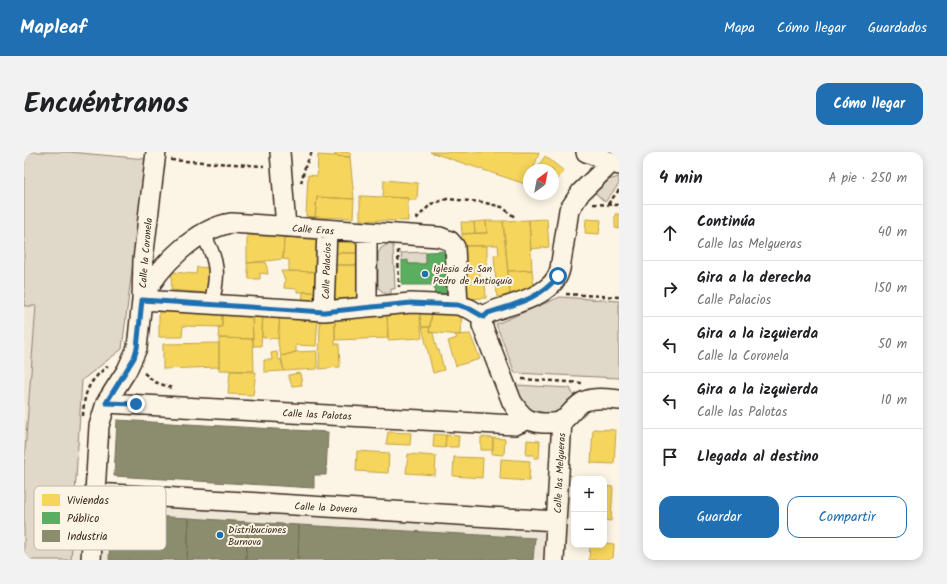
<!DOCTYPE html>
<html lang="es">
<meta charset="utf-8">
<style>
:root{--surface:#fff;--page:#f2f2f2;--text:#202124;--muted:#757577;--line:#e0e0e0;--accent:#1f6fb2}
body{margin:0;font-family:Kalam,sans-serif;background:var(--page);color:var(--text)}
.controls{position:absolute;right:12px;bottom:12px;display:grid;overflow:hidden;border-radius:8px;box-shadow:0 2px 10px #0003}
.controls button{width:36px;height:36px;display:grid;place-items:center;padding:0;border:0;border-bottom:1px solid var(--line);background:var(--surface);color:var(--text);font:20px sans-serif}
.compass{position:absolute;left:499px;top:12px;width:36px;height:36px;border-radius:50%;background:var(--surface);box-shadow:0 2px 10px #0003;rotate:32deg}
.stop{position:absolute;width:12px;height:12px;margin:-9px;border:3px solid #1f6fb2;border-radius:50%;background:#fff}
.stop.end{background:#1f6fb2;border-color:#fff;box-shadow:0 1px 4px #0008}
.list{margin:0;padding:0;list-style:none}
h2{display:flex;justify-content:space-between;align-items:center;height:52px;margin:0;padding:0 16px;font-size:17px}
h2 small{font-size:13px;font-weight:400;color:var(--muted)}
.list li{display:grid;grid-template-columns:26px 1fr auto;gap:12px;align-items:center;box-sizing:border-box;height:56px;padding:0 16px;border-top:1px solid var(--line)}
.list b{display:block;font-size:15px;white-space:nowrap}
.list p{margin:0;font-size:13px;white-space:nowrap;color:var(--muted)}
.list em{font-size:13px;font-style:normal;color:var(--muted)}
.actions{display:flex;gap:8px;padding:12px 16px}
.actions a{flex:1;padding:9px 0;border:1px solid var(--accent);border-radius:12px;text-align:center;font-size:14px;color:var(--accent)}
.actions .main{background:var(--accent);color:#fff}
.icon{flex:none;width:22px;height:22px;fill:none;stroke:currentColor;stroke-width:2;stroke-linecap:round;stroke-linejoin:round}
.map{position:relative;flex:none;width:595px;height:408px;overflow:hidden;border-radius:12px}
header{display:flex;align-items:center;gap:24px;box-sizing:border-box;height:56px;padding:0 20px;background:var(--accent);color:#fff}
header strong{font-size:19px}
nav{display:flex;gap:22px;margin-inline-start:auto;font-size:14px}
.intro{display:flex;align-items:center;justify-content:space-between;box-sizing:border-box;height:96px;padding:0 24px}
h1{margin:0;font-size:28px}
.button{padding:10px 18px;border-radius:12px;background:var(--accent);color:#fff;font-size:14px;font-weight:700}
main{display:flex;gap:24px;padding:0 24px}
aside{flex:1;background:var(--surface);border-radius:12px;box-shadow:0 2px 10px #0003}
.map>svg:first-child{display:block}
.built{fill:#eee6d6}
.green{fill:#e0d8c8;stroke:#8e8173}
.homes{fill:#f6d55c;stroke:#bea249}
.public{fill:#5aae61;stroke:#51864d}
.industry{fill:#8c8c6e;stroke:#746f56}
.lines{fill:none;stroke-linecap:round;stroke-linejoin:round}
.pedestrian-casing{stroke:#3b2a1e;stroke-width:17}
.minor-casing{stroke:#3b2a1e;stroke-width:22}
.path{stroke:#3b2a1e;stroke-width:2.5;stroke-dasharray:4 3;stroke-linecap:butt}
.pedestrian{stroke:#fcf5e5;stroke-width:14}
.minor{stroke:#fcf5e5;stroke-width:19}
.route{stroke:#1f6fb2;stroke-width:5}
.poi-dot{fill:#1f6fb2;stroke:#fcf5e5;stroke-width:1.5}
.labels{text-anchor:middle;stroke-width:4;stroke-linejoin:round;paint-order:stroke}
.street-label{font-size:10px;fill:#3b2a1e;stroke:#fcf5e5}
.poi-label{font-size:10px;fill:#3b2a1e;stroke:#fcf5e5;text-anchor:start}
.key{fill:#fcf5e5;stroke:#c2b8a9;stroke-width:1}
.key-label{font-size:11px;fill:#3b2a1e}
</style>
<header>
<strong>Mapleaf</strong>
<nav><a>Mapa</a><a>Cómo llegar</a><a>Guardados</a></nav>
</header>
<div class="intro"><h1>Encuéntranos</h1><a class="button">Cómo llegar</a></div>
<main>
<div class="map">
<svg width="595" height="408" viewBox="0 0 595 408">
<rect width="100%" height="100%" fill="#fcf5e5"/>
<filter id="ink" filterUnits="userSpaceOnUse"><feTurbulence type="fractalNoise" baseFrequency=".025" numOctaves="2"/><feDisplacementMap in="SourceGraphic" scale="8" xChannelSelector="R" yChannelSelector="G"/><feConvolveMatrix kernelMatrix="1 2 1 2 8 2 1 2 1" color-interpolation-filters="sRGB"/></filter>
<g filter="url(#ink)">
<path class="built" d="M 12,153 L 9,189 L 0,312 L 0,154 Z
M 71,341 L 532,369 L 530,408 L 0,408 L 0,342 Z"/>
<path class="green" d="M 0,0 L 45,0 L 122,7 L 98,197 L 58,228 L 47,408 L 0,408 L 0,312 L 12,154 L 0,154 Z
M 595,25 L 595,32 L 581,50 L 568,38 L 580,29 Z
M 364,92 L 369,93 L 371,137 L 367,137 L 367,142 L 362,142 L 354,136 L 354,102 L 357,96 Z
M 402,100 L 402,112 L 384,112 L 384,109 L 378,109 L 377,101 Z
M 536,145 L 595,149 L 595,226 L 491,221 L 472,172 Z
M 491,233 L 546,236 L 552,248 C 532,263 524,264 500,256 Z"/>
<path class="homes" d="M 311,0 L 326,0 L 326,5 L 311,4 Z
M 406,0 L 511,0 L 515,1 L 509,18 L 505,18 L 504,33 Z
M 294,3 L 326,5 L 330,47 L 293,45 L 291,65 L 282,64 L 284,23 L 293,24 Z
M 521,4 L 540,19 L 533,28 L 529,25 L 529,18 L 521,18 L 515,13 Z
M 360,28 L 394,31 L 393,48 L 384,48 L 384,46 L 359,45 Z
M 336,44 L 384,46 L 384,69 L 336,68 Z
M 293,45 L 330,47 L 329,66 L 291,65 Z
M 591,62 L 595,62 L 595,77 L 591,76 Z
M 523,67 L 525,95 L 507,97 L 505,68 Z
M 562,67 L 577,68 L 575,82 L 561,81 Z
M 505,68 L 508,118 L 484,119 L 479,69 Z
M 462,69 L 479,69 L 486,144 L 473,145 L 470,103 L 475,103 L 474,93 L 438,94 L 438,82 L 463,81 Z
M 462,69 L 463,81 L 451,81 L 450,70 Z
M 437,70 L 450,70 L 451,81 L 438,82 Z
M 223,83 L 260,85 L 259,107 L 223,111 Z
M 260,85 L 294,87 L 295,120 L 265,119 L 265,108 L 259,107 Z
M 310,90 L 335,91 L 335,101 L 310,101 Z
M 438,94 L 463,94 L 463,116 L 439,118 Z
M 310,101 L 335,101 L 335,113 L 310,113 Z
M 242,110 L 244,122 L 236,121 L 236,127 L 225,127 L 223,111 Z
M 310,113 L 335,113 L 335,147 L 309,147 Z
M 173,115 L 188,116 L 186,141 L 147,138 L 148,120 L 172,122 Z
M 456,117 L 456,130 L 461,130 L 462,146 L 440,147 L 439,118 Z
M 508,118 L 510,133 L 486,144 L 484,119 Z
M 257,119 L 295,120 L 294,140 L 273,140 L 273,137 L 260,136 L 261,128 Z
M 279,140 L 294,140 L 293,155 L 278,153 Z
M 135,157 L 198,159 L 198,175 L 159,174 L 158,185 L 135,185 Z
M 395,157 L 408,159 L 406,175 L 398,175 Z
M 395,157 L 398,186 L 364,188 L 363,159 Z
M 198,159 L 228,160 L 229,187 L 195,186 L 194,175 L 198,175 Z
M 363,159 L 364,186 L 311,188 L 311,164 Z
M 408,159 L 438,162 L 436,183 L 405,180 Z
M 228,160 L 239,161 L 237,194 L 229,194 Z
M 239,161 L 256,162 L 254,187 L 238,185 Z
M 256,162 L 294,165 L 292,194 L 272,193 L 272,200 L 257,204 L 254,191 Z
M 311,164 L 311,192 L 315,192 L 316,215 L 295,217 L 296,165 Z
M 398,175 L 406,175 L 405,180 L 409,181 L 413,198 L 415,198 L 420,218 L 409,221 Z
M 446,182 L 456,207 L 432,214 L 424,189 L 433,186 L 431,183 Z
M 195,186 L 229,187 L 230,219 L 195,218 Z
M 195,191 L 195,215 L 139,217 L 139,192 Z
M 293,199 L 293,217 L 260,219 L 257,204 L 272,200 Z
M 253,200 L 254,207 L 257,208 L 260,219 L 240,220 L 240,208 L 248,208 L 247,201 Z
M 206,219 L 232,220 L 229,243 L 204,242 Z
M 276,221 L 278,233 L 268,234 L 264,223 Z
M 569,277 L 592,278 L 590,312 L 567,311 Z
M 364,280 L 387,281 L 386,293 L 362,292 Z
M 410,282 L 422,283 L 421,296 L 409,295 Z
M 422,283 L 435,284 L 434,295 L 421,295 Z
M 457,285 L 469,286 L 469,298 L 457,298 Z
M 469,286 L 481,287 L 480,303 L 468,302 Z
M 503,288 L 516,289 L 515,306 L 510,306 L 510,303 L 502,303 Z
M 333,299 L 365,301 L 364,321 L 332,319 Z
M 384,302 L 412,304 L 411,323 L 382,321 Z
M 430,305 L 459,306 L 458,326 L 429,324 Z
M 477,307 L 506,309 L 505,329 L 476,327 Z
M 580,334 L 589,335 L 587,369 L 580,368 Z
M 580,391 L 590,392 L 589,408 L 565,408 L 566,393 L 580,393 Z"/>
<path class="public" d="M 423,99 L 425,144 L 411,145 L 410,133 L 378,133 L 378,109 L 384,108 L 384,112 L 402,112 L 402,100 Z"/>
<path class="industry" d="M 93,268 L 304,280 L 302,323 L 290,323 L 290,336 L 90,324 Z
M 87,362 L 165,366 L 163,408 L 85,408 Z
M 165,366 L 224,370 L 222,408 L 163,408 Z
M 224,370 L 275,373 L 274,408 L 222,408 Z
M 275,373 L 511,386 L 509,408 L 274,408 Z"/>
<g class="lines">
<defs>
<path id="pedestrian" d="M 183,90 C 193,110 194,123 189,144"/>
<path id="minor" d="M 256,0 L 262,75
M 562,0 L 595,13
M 588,10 L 557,40 L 545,58 L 536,117 C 531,139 503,148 484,154 C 478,156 469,158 463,162 C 459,165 459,168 458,173 L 488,250 C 497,264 503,270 519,271 C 525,271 532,272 538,269 C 546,264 551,253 561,249 C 572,245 584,247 595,248
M 119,145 C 135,114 173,76 208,71 L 416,85 L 426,89 L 431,95 L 434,153
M 118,148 L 300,159 L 387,151 L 434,153 L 446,157 L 459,165
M 343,155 L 343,80
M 300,159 L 303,78
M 82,251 L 491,273 L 503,268
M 71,341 L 532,369
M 67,408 L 75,274 L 82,251 L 103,218 L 113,196 L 118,148 L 119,108 L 132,0
M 530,408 L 538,268"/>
</defs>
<use href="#pedestrian" class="pedestrian-casing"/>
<use href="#minor" class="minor-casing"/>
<path class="path" d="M 147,8 L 240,14
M 277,31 L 281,15 L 288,0
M 569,52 L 595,53
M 584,52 L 595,38
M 392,67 L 407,52 L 423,47 L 458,50 L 478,55 L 492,66
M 374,98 L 375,135
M 542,142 L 595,145
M 120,221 L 131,230 L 148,236
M 498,227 L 559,231
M 59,264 C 60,239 65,229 84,214"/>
<use href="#pedestrian" class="pedestrian"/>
<use href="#minor" class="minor"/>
</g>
</g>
<g class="lines" filter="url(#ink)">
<path class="route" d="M 112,252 L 82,251 L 110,206 L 113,196 L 118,148 L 300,160 L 387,151 L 434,153 L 446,157 L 460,165 L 464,161 C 489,153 518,146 534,124"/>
</g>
<g class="poi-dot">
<circle cx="401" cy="122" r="4"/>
<circle cx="196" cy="383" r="4"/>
</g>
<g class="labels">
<g class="street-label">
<text transform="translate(289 77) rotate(4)" y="4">Calle Eras</text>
<text transform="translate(121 101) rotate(-85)" y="4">Calle la Coronela</text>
<text transform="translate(302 119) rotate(-88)" y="4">Calle Palacios</text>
<text transform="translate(293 262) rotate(3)" y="4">Calle las Palotas</text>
<text transform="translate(535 321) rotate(-87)" y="4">Calle las Melgueras</text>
<text transform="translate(302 355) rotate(3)" y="4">Calle la Dovera</text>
</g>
<g class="poi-label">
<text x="409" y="120">Iglesia de San<tspan x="409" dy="12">Pedro de Antioquía</tspan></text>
<text x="204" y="381">Distribuciones<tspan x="204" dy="12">Burnova</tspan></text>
</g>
</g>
<rect x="10" y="334" width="132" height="64" rx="6" class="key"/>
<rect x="18" y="342" width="18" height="12" fill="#f6d55c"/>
<rect x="18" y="360" width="18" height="12" fill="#5aae61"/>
<rect x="18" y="378" width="18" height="12" fill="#8c8c6e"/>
<g class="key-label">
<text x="43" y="352">Viviendas</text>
<text x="43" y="370">Público</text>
<text x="43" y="388">Industria</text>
</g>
</svg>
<div class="controls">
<button>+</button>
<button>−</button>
</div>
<svg class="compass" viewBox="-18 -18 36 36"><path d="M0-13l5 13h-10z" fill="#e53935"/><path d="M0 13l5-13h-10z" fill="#757577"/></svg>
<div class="stop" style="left:534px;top:124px"></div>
<div class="stop end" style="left:112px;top:252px"></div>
</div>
<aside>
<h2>4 min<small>A pie · 250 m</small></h2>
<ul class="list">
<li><svg class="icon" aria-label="ahead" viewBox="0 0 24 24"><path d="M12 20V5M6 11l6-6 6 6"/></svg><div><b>Continúa</b><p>Calle las Melgueras</p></div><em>40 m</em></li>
<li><svg class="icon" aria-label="right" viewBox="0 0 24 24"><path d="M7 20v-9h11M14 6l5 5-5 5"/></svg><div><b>Gira a la derecha</b><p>Calle Palacios</p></div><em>150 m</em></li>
<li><svg class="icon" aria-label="left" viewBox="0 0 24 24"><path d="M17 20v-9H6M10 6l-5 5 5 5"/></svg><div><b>Gira a la izquierda</b><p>Calle la Coronela</p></div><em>50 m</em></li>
<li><svg class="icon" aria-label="left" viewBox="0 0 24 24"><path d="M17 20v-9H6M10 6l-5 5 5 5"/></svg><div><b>Gira a la izquierda</b><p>Calle las Palotas</p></div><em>10 m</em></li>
<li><svg class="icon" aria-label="arrive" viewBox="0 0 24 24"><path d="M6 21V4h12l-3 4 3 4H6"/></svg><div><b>Llegada al destino</b></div></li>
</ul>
<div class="actions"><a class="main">Guardar</a><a>Compartir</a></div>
</aside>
</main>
